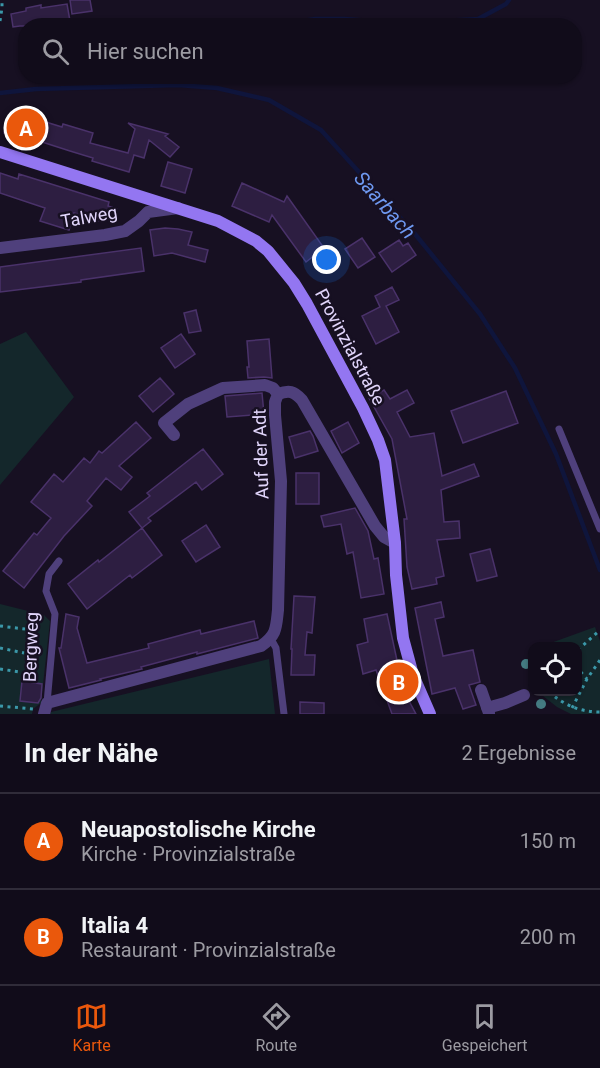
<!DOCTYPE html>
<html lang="de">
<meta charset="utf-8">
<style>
:root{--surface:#110c1a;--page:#1a1523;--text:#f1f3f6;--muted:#9c9ba2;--line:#302c39;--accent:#ea580c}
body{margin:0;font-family:Roboto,sans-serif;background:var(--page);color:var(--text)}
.controls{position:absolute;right:18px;bottom:18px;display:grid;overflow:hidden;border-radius:12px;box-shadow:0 2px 4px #0004}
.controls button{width:54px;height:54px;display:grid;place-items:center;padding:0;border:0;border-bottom:2px solid var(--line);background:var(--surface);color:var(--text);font:30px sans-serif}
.you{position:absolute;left:327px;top:260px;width:21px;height:21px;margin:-15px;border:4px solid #fff;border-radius:50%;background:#1a73e8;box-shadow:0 0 0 9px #1a73e833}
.badge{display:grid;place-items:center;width:39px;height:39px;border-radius:50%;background:var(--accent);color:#fff;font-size:20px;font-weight:700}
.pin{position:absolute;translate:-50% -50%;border:3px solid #fff;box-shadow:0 2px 6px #0006}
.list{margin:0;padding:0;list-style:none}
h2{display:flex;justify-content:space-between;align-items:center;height:78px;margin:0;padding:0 24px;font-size:26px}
h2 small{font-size:20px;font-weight:400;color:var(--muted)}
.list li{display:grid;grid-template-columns:39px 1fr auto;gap:18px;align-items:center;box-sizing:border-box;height:96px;padding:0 24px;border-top:2px solid var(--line)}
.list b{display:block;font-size:22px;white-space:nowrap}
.list p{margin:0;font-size:20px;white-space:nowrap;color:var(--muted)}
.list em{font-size:20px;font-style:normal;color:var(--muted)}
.icon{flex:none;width:33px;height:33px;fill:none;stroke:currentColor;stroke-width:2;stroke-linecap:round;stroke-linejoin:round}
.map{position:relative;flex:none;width:600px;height:714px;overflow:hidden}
.search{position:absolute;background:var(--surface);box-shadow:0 2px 4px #0004;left:18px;right:18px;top:18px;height:66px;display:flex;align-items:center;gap:15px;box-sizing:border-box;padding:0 21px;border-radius:24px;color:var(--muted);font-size:22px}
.sheet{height:270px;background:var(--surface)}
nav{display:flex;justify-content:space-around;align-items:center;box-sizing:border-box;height:84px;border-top:2px solid var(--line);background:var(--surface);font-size:16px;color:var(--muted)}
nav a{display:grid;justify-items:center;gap:3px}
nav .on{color:var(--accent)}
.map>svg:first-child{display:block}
.green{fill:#14272b}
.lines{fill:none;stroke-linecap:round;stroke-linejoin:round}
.stream{stroke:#0f153c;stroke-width:4.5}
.building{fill:#2d1e41;stroke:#4a326a;stroke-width:1.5}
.path{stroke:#3b98a9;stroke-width:3;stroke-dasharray:3 4.5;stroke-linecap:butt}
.service{stroke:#4f407c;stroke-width:7}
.minor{stroke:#4f407c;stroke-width:12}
.secondary{stroke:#9376f1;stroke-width:12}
.tree{fill:#447b82}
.labels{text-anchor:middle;stroke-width:5;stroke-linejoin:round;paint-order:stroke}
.street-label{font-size:18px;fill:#e1d5fb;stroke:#171022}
.water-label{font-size:20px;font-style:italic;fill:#6e98f0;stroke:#171022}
</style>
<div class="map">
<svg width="600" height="714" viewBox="0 0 600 714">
<rect width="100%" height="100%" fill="#171022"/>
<path class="green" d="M 26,332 L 74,397 L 0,485 L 0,344 Z
M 0,604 L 44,615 L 50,621 L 41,703 L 33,709 L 32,714 L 0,714 Z
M 595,627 L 600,641 L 600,714 L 571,714 L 557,707 L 538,692 L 578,692 L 578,646 L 549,646 L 548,644 Z
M 269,659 L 275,714 L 50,714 L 51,712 Z"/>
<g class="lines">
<path class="stream" d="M 273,26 L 315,19 L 345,19 L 384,22 L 443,21 L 478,19 L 506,4 L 509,0
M 179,84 L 189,76
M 0,93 L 36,89 L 178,85 L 217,88 L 269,100 L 321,130 L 415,234 L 480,314 L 515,368 L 556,454 L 600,570"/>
</g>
<path class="building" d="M 70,0 L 90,0 L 92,11 L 72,14 Z
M 67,4 L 70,21 L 46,26 L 20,26 L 13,27 L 11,14 L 26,11 L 26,8 L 41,5 L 41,8 Z
M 20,114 L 62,127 L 63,124 L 93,133 L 90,143 L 128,153 L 135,129 L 128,123 L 168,134 L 165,136 L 179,147 L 170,157 L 149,140 L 144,158 L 134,155 L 129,172 L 92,161 L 93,158 L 70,151 L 42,142 L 41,144 L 4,133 L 9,116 L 18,119 Z
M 168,162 L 192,169 L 185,193 L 161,186 Z
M 0,173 L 18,179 L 19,174 L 109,202 L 108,206 L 117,209 L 114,220 L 105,217 L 103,222 L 74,213 L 69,230 L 40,221 L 45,208 L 0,193 Z
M 242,183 L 284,202 L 287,196 L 324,248 L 306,262 L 272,215 L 269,222 L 232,206 Z
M 165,228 L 178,229 L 192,232 L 188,245 L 208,250 L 205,262 L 172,253 L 154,256 L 150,230 Z
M 362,238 L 375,257 L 358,268 L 345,249 Z
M 399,240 L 403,246 L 408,243 L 416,255 L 392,272 L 379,253 Z
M 141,248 L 144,271 L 81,280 L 81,282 L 0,292 L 0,267 Z
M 392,287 L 399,300 L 386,306 L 399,332 L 376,344 L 362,316 L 380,307 L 375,296 Z
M 196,310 L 201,331 L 189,333 L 184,313 Z
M 181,334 L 195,354 L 175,368 L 161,348 Z
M 269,339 L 272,378 L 264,377 L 248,378 L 247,367 L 249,367 L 247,341 Z
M 160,378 L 174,394 L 153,412 L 139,396 Z
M 384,390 L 390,399 L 407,390 L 414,403 L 397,412 L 410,437 L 434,433 L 442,476 L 474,464 L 479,476 L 441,490 L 444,522 L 459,521 L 460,538 L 437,540 L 444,576 L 436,578 L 437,584 L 412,589 L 407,567 L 404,519 L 407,519 L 392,439 L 369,398 Z
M 506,391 L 518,423 L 463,443 L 451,411 Z
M 262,393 L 264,414 L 227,417 L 225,396 Z
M 136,422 L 151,438 L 119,466 L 132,477 L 121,490 L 106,478 L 87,501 L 92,506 L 64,536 L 24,588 L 3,571 L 34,533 L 37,535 L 51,518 L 31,502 L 54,474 L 63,482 L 84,458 L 90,463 L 99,451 L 102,453 Z
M 348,422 L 359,443 L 342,453 L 331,431 Z
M 310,431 L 313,436 L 318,451 L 295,458 L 289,437 Z
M 203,449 L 223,474 L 202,490 L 196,482 L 148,518 L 151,521 L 142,528 L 129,512 L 150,496 L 147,493 Z
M 296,473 L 319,473 L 319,504 L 296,504 Z
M 355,508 L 368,531 L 374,559 L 378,558 L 384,594 L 361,598 L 353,552 L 347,554 L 341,524 L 324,527 L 321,516 Z
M 206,525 L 220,547 L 196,562 L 182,541 Z
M 142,528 L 162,555 L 132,578 L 130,575 L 87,609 L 68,584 L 98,560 L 99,562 Z
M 490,549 L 497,576 L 477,581 L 470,554 Z
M 294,596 L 315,597 L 312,633 L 307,632 L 305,655 L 315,655 L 314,675 L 291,675 L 292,649 L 291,649 Z
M 441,602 L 444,617 L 435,619 L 443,656 L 473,650 L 480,682 L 469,685 L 476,705 L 463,709 L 455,688 L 432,694 L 415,608 Z
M 66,614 L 79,617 L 77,628 L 87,663 L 149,648 L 148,644 L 200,630 L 201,634 L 254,621 L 258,638 L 197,654 L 197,652 L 141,667 L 142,669 L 100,679 L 101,680 L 69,688 L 59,648 L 61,648 Z
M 387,614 L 398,665 L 410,699 L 408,699 L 416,714 L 392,714 L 376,670 L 363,674 L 357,645 L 368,642 L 364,619 Z
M 22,681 L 42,684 L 41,698 L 38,703 L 20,701 Z
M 300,702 L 324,703 L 324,714 L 300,714 Z"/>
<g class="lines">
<path class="path" d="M 0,21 L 2,8 L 2,0
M 0,626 L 25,629
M 0,648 L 24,653
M 578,650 L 600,630
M 578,665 L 579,670 L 587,679
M 0,669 L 20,672
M 549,692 C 564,705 580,712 600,712
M 0,706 L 34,709
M 572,708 L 587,679 L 600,660"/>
<path class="service" d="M 559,429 L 600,529
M 271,639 L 276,648 L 284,714
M 47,703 L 55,614 L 46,591 L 49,574 L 59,561"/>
<path class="minor" d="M 0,248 L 105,235 L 125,231 L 139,221 L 148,212 L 178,208
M 174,435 L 164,423 L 188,404 L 223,388 L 265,385 L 273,388 L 278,394
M 481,690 L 489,713
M 487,708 L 505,703 L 524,695
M 44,714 L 47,703 L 261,646 C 277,635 276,628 278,610 L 281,481 L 275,415 L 275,402 L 278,394 C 289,390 294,391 302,400 L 375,526 L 384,537 L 395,543"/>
<path class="secondary" d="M 0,152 L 218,221 L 256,241 L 268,251 L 294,283 L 307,304 L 363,408 L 378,440 L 385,460 L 395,543 L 396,575 L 403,638 L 413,675 L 430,714"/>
</g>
<g class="tree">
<circle cx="526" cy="664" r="5"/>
<circle cx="541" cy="704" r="5"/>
</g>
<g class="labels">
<g class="street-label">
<text transform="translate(89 217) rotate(-10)" y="6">Talweg</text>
<text transform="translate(350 347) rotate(62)" y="6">Provinzialstraße</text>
<text transform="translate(261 454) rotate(-92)" y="6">Auf der Adt</text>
<text transform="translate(31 647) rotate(-88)" y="6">Bergweg</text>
</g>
<g class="water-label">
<text transform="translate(385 205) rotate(49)" y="7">Saarbach</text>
</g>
</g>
</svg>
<div class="controls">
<button><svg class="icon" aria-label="locate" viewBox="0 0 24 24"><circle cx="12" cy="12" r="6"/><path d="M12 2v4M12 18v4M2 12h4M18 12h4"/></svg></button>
</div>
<div class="you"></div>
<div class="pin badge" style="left:26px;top:128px">A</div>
<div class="pin badge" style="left:399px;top:682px">B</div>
<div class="search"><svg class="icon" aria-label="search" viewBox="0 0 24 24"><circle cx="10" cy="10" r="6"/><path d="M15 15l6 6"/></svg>Hier suchen</div>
</div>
<section class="sheet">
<h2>In der Nähe<small>2 Ergebnisse</small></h2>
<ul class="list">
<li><span class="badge">A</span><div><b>Neuapostolische Kirche</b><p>Kirche · Provinzialstraße</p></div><em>150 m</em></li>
<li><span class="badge">B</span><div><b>Italia 4</b><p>Restaurant · Provinzialstraße</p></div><em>200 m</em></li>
</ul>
</section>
<nav>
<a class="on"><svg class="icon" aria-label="map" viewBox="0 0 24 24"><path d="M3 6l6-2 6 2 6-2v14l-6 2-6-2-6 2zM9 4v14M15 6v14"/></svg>Karte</a>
<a><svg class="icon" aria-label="directions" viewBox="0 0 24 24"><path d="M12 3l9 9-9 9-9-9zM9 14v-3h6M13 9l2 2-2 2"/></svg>Route</a>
<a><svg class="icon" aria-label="saved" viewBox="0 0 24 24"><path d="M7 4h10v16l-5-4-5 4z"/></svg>Gespeichert</a>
</nav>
